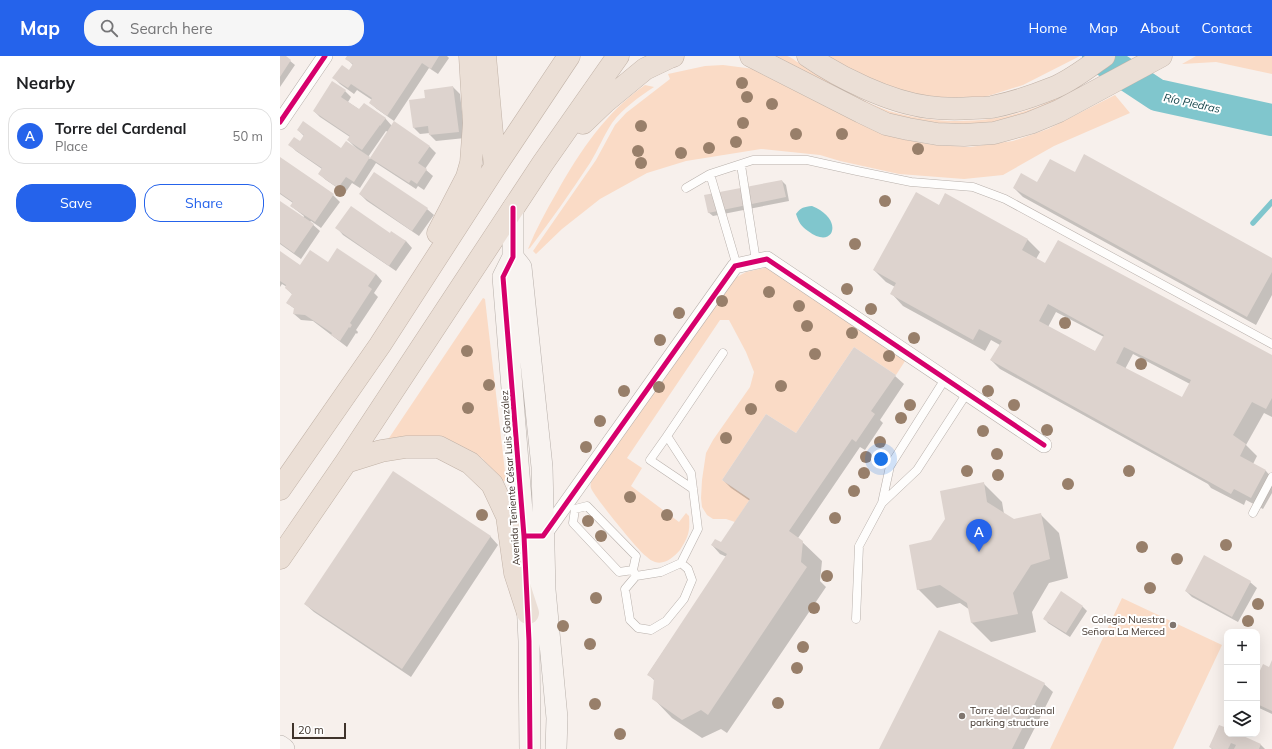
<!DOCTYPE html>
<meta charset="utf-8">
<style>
:root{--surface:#fff;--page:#f6f6f6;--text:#202124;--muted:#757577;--line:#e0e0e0;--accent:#2563eb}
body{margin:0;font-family:Mulish,sans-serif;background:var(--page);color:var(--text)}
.controls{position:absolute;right:12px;bottom:12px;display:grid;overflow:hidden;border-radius:8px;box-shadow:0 4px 16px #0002}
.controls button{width:36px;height:36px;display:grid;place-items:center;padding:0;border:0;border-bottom:1px solid var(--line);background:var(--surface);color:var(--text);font:20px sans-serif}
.scale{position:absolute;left:12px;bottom:10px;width:54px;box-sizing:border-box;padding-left:4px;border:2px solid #3f332b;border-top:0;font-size:11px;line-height:14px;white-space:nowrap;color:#3f332b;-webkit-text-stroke:3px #fff;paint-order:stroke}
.you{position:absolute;left:601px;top:403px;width:14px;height:14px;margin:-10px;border:3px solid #fff;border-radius:50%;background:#1a73e8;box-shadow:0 0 0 6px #1a73e833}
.badge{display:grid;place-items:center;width:26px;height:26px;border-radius:50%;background:var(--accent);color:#fff;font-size:13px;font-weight:700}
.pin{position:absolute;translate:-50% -33px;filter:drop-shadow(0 1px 2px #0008)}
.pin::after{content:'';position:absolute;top:21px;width:14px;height:12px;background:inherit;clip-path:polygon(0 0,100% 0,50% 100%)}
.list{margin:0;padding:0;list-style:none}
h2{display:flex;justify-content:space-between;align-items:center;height:52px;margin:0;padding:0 16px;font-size:17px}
h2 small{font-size:13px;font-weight:400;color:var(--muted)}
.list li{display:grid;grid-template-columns:26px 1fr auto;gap:12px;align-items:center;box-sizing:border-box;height:56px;margin:0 8px 8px;padding:0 8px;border:1px solid var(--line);border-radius:16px}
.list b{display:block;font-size:15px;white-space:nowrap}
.list p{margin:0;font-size:13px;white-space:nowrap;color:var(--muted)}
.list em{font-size:13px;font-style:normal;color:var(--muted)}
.actions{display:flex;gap:8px;padding:12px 16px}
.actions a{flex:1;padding:9px 0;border:1px solid var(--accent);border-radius:16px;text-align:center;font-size:14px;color:var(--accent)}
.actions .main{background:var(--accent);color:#fff}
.icon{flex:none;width:22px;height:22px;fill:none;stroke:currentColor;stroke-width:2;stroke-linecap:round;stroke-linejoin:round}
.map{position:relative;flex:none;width:992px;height:693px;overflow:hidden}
header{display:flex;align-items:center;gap:24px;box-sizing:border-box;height:56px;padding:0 20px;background:var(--accent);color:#fff}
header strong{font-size:19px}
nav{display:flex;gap:22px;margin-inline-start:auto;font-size:14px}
.search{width:280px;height:36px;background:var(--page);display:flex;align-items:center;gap:10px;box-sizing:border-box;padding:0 14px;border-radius:16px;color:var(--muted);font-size:15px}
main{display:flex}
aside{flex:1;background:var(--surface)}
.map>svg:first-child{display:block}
.green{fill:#fadbc6}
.water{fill:#80c6cd}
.shadow{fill:#0003;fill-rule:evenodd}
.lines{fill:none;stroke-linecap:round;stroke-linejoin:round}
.stream{stroke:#80c6cd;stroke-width:5.5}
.river{stroke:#80c6cd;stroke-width:32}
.building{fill:#ddd3ce;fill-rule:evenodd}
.lane-casing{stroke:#b8b0ab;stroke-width:9}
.street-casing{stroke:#b8b0ab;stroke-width:16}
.secondary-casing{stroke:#b8b0ab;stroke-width:22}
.highway-casing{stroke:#c1b2a7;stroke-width:23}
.lane{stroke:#fefdfc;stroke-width:8}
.street{stroke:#fefdfc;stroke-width:15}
.secondary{stroke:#f8f3f0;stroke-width:21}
.highway{stroke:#ebdfd6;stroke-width:22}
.cycleway-casing{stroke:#fff;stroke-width:8}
.cycleway{stroke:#d6006c;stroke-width:5}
.tree{fill:#987f6a}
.poi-dot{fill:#7f756f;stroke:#fff;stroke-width:1.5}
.labels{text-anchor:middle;stroke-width:4;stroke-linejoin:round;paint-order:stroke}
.street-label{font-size:10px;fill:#3f332b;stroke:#fff}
.poi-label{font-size:10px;fill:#3f332b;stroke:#fff;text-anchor:end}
.water-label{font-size:11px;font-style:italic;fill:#15444a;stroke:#fff}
</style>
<header>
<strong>Map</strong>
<div class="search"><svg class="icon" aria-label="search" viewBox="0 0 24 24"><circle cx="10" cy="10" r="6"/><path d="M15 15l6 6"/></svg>Search here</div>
<nav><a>Home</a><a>Map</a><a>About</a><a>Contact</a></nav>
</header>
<main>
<aside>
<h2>Nearby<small></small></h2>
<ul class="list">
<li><span class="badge">A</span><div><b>Torre del Cardenal</b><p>Place</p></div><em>50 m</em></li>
</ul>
<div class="actions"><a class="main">Save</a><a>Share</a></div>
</aside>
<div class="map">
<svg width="992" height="693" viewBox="0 0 992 693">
<rect width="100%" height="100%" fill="#f7f0ec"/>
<path class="green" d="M 495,0 C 498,0 503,0 507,0 C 511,1 516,5 520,8 C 533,15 546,23 559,31 C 575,40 592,49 609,55 C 664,71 728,69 778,41 L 780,46 L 724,66 L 687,69 L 643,68 L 592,53 Z
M 543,0 L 800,0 L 743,29 L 705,41 L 678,47 L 625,39 Z
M 916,0 L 992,0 L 992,18 L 936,6 L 902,8 Z
M 443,9 L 474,13 L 489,19 L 569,62 L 593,74 L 603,76 L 622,83 L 653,89 L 690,91 L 733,85 L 768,73 L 835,39 L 850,57 L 774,90 L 723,119 L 684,123 L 619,118 L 560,105 L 540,99 L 481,93 L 406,105 L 367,117 L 320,143 L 282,173 L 256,198 L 253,195 L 316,104 L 335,69 L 346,57 L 390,23 L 388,18 L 425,10 Z
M 365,29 L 374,31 C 359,41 343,52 332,67 C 324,79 318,94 310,107 C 291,136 271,164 250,192 L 248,193 C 256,173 266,155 277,136 C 300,95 326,56 365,29 Z
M 488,211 L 627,302 L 616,319 L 574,291 L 516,377 L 486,358 L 442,424 L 470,443 L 455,466 L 446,463 L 433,463 L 427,459 L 422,451 L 421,442 L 422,424 L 426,397 L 433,384 L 470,331 L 474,316 L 466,296 L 449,264 L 440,264 L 347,402 L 362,412 L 351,430 L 399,466 L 406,457 L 409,460 C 410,475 409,480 400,494 C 394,501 385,509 375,506 C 372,505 369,503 367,501 C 359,496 313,439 311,432 C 310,430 311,426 312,423 L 455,222 L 466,216 Z
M 203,242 L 205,243 L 226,424 L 222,426 L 202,402 L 169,386 L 105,388 Z
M 842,542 L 942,589 L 893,693 L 770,693 Z"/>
<path class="water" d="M 532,150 C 565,163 554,195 528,175 C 521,170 519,167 516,158 C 521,151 524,151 532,150 Z"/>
<path class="shadow" d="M 0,0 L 4,0 L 15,9 L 0,31 Z
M 68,0 L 167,0 L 169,2 L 158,18 L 149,12 L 114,65 L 97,53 L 90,47 L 92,44 L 77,34 L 74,38 L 60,28 L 54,22 L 69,15 L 73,9 L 66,2 Z
M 173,31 L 180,38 L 185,82 L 156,85 L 150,79 L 150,77 L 140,78 L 134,72 L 146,43 Z
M 65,35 L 71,41 L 68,46 L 80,54 L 105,62 L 112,70 L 114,67 L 150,91 L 156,97 L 145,113 L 153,120 L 144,134 L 138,130 L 136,133 L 96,107 L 80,132 L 72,127 L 65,137 L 46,124 L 39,118 L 42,113 L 16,95 L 10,89 L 20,86 L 24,80 L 18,74 L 62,93 L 77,93 L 68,84 L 70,81 L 40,61 L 34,55 ZM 106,75 L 108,76 L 90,103 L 88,101 Z
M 0,103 L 53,139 L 60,146 L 41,172 L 31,165 L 30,166 L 40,175 L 21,203 L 0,188 L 0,146 L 23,162 L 24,160 L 11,150 L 13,147 L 0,138 Z
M 795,118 L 992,203 L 992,239 L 976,269 L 743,141 L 734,132 Z
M 502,125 L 506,129 L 509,145 L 433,160 L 428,156 Z
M 80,138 L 147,153 L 154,159 L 139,180 L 87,145 Z
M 665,139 L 748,184 L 760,196 L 756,203 L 764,208 L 992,300 L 992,361 L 984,357 L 966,389 L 977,400 L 973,408 L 986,415 L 992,422 L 992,437 L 983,453 L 966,444 L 964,449 L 931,432 L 928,428 L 720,313 L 711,304 L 720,289 L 711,284 L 705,295 L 623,250 L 612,238 L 615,231 L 606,226 L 594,214 L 659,150 ZM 776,256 L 824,281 L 816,296 L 768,271 ZM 853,298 L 910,328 L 902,342 L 845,313 Z
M 57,172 L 110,178 L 126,185 L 132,192 L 116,215 L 63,179 Z
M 0,197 L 21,210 L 48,207 L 96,218 L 102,225 L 94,237 L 98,241 L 76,274 L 78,276 L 77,278 L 76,277 L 67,291 L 33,265 L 21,264 L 14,258 L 15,253 L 7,247 L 13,239 L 6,232 L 7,231 L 2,228 L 0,231 Z
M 615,320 L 624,328 L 600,364 L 603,367 L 585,394 L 580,391 L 518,482 L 542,505 L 540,525 L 546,531 L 447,677 L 441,673 L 422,682 L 392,662 L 373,642 L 375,625 L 368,618 L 447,501 L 440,498 L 432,489 L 441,488 L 470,445 L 451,432 L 443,424 Z
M 703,427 L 722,446 L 724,458 L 734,464 L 761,459 L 779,477 L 788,522 L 769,527 L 752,556 L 756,576 L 711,586 L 692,567 L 690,554 L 680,547 L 657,552 L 638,533 L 652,485 Z
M 210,480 L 218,489 L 131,621 L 34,556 L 25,548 Z
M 970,526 L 977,532 L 958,566 L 912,541 L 906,535 Z
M 781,537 L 803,551 L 807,555 L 790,581 L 768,567 L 764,562 Z
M 992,607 L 992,658 L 977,651 L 977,623 L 989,612 Z
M 764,628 L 773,636 L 744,693 L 600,693 Z
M 947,674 L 947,678 L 957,678 L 981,689 L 985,693 L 932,693 L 930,691 Z"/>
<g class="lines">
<path class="stream" d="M 973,167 L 992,146"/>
<path class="river" d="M 818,0 L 877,39 L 992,64"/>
</g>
<path class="building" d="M 0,0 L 6,0 L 11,4 L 0,21 Z
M 67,0 L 159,0 L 151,13 L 142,7 L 107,60 L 89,47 L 92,42 L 71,28 L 68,32 L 52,22 L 62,9 L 69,14 L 73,8 L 65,3 Z
M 52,25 L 66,34 L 61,41 L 79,53 L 84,47 L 106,62 L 100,70 L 100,69 L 82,94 L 67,84 L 70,80 L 33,55 Z
M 173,30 L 179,76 L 149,79 L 148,70 L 133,72 L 129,44 L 145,42 L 144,34 Z
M 23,65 L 61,92 L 66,85 L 90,101 L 74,126 L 66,121 L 58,132 L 38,118 L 42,112 L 8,89 L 14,81 L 20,85 L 24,79 L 17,74 Z
M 114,65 L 150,90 L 138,107 L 147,113 L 137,128 L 131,124 L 129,127 L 90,102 Z
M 804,98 L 992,202 L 992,216 L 967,261 L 733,132 L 741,117 L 757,126 L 770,103 L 795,116 Z
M 0,101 L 54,138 L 35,166 L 10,150 L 13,146 L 0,137 Z
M 94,116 L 148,152 L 132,175 L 79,138 Z
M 502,124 L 506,141 L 428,157 L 424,139 Z
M 636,136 L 659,149 L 665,137 L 748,183 L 742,194 L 765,207 L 778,184 L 992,299 L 992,342 L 986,353 L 972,346 L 953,379 L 966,388 L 960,400 L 986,414 L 971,442 L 954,433 L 951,438 L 710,304 L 722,285 L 699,273 L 693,284 L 610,238 L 616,227 L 593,214 ZM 768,248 L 824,279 L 815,295 L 759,265 ZM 844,291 L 911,324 L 902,341 L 836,307 Z
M 0,145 L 34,168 L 14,197 L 0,187 Z
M 71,150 L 110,177 L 111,175 L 126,185 L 109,210 L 55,172 Z
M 57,192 L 96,218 L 88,230 L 92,233 L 70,267 L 72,269 L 70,272 L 69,271 L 60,285 L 51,279 L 52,277 L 25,259 L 13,258 L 14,252 L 6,247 L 12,238 L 5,232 L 6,229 L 0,225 L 0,195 L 20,209 L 30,194 L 48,206 Z
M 574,291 L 616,319 L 591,355 L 595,358 L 576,386 L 572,383 L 509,475 L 523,485 L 521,506 L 527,511 L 428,659 L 421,654 L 402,664 L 372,643 L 374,623 L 367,619 L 447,498 L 431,489 L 435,483 L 441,486 L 470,443 L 442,424 L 486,358 L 516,377 Z
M 113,415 L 211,480 L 122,613 L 24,548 Z
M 704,426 L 707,446 L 734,463 L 761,457 L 770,503 L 751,509 L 733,537 L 738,558 L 691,567 L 687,547 L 660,529 L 637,534 L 629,489 L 651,484 L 665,463 L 660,435 Z
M 924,499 L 971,525 L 952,561 L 905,535 Z
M 781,535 L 803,550 L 786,577 L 763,563 Z
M 659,574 L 765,627 L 732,693 L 599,693 Z
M 992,604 L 992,655 L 977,648 L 977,621 L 983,608 L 989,611 Z
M 939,669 L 947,672 L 947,678 L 959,678 L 981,688 L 979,693 L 954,693 L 956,689 L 951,687 L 948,693 L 933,693 L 929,691 Z"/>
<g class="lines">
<defs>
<path id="lane" d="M 461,109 L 476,205
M 430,118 L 457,210
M 406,132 L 430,118 L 473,104 L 527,104 L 577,115 L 631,126 L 693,131 L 725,143 L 992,288
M 665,323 L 610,410 L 602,447 L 637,414 L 687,337
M 387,380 L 370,404 L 413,433
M 973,457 L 992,421
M 401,507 L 418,473 L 411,417 L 387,380 L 443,297
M 401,507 L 408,513 L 412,524 L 404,543 L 386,565 L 371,574 L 358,572 L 350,564 L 345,533 L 356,520 L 381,516 Z
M 353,514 L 339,516 L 293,467 L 295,453 L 307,450 L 356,500 L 353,514 L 356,520
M 576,563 L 579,490 L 602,447"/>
<path id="street" d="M 0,66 L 45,0
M 261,480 L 263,480 L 455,210 L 487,203 L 764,389"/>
<path id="secondary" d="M 233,152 L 233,201 L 223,221 L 244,480 L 249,585 L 250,693
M 233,201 L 241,211 L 262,411 L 265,534 L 277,662 L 276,693
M 0,690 L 4,693"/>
<path id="highway" d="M 205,0 L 215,111
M 471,0 L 581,56 L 606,68 L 628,73 L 657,78 L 684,79 L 714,77 L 750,67 L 779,55 L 881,0
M 528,0 C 560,22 609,46 648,51 C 663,53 678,53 693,52 C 699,52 706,52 712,51 C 732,47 753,40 773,32 C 791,25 808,11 824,0
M 303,67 L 325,46 L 365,13 L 390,1 L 393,0
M 158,177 L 187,121 L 191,107 L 194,67 L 190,0
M 66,406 L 101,395 L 126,391 L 159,391 L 190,407 L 212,428 L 227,460 L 235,517 L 248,557
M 0,433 L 100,289 L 215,111 L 289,0
M 0,502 L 66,406 L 263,107 L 338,0"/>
</defs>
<use href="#lane" class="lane-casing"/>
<use href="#street" class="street-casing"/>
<use href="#secondary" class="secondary-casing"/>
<use href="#highway" class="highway-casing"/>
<use href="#lane" class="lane"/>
<use href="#street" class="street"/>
<use href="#secondary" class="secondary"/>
<use href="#highway" class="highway"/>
<defs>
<path id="cycleway" d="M 0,66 L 45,0
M 233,152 L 233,201 L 223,221 L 244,480 L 249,585 L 250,693
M 244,480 L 263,480 L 455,210 L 487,203 L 764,389"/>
</defs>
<use href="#cycleway" class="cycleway-casing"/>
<use href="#cycleway" class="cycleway"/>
</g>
<g class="tree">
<circle cx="462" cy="27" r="6"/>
<circle cx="467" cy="41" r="6"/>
<circle cx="492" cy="48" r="6"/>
<circle cx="463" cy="67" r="6"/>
<circle cx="361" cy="70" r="6"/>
<circle cx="516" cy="78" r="6"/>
<circle cx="562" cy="78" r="6"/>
<circle cx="456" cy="86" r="6"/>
<circle cx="429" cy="92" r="6"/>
<circle cx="638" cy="93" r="6"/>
<circle cx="358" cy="95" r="6"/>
<circle cx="401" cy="97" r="6"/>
<circle cx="361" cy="107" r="6"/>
<circle cx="60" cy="135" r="6"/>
<circle cx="605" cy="145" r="6"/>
<circle cx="575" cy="188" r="6"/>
<circle cx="567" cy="233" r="6"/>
<circle cx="489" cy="236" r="6"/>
<circle cx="442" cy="245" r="6"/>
<circle cx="519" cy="250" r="6"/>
<circle cx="591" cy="253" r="6"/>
<circle cx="399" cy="257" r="6"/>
<circle cx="785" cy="267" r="6"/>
<circle cx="527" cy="270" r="6"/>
<circle cx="572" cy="277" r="6"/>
<circle cx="634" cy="282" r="6"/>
<circle cx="380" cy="284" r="6"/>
<circle cx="187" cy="295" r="6"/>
<circle cx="535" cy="298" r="6"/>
<circle cx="609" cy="300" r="6"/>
<circle cx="861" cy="308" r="6"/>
<circle cx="209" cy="329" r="6"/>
<circle cx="501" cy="330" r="6"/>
<circle cx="379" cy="331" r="6"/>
<circle cx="344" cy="335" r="6"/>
<circle cx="708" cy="335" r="6"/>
<circle cx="630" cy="349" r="6"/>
<circle cx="734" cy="349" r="6"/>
<circle cx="188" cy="352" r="6"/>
<circle cx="471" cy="353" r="6"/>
<circle cx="621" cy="362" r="6"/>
<circle cx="320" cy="365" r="6"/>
<circle cx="767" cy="374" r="6"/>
<circle cx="703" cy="375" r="6"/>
<circle cx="446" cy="382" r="6"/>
<circle cx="600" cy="386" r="6"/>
<circle cx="306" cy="391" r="6"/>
<circle cx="717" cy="398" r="6"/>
<circle cx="586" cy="401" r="6"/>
<circle cx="687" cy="415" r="6"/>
<circle cx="849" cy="415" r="6"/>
<circle cx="584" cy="417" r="6"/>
<circle cx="718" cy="419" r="6"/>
<circle cx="788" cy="428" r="6"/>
<circle cx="574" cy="435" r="6"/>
<circle cx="350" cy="441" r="6"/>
<circle cx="202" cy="459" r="6"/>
<circle cx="387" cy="459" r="6"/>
<circle cx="555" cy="462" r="6"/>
<circle cx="308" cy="465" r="6"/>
<circle cx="321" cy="480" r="6"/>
<circle cx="946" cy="489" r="6"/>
<circle cx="862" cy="491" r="6"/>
<circle cx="897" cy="503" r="6"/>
<circle cx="547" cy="520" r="6"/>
<circle cx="870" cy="532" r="6"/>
<circle cx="316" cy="542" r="6"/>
<circle cx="978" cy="548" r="6"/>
<circle cx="534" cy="552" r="6"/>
<circle cx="968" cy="565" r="6"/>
<circle cx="283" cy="570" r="6"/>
<circle cx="310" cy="588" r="6"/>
<circle cx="523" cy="591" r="6"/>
<circle cx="517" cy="612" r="6"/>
<circle cx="498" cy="647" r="6"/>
<circle cx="315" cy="648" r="6"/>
<circle cx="340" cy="678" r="6"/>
</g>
<g class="poi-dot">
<circle cx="893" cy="569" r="4"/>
<circle cx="682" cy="660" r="4"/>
</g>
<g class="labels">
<g class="street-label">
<text transform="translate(230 422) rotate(-94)" y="4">Avenida Teniente César Luis González</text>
</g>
<g class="poi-label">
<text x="885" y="567">Colegio Nuestra<tspan x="885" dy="12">Señora La Merced</tspan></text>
<text x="690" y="658" text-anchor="start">Torre del Cardenal<tspan x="690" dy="12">parking structure</tspan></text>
</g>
<g class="water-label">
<text transform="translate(912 47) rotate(12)" y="4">Río Piedras</text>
</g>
</g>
</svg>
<div class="controls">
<button>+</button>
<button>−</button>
<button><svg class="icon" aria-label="layers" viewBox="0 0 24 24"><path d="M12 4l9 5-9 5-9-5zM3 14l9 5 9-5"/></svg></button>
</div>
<div class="scale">20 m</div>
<div class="you"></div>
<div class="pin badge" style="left:699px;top:496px">A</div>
</div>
</main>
